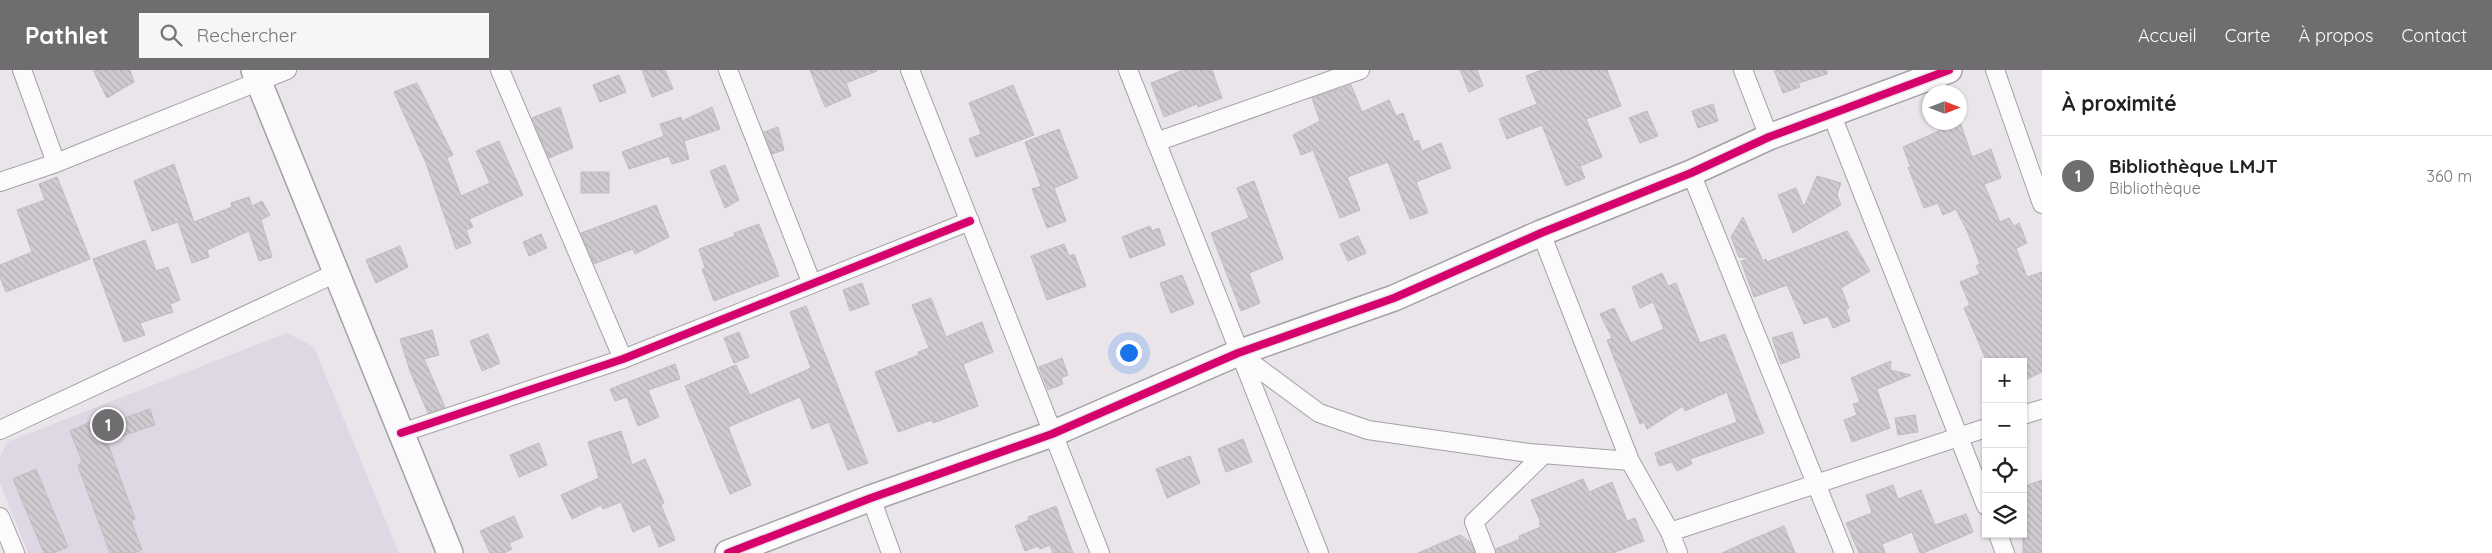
<!DOCTYPE html>
<html lang="fr">
<meta charset="utf-8">
<style>
:root{--surface:#fff;--page:#f6f6f6;--text:#222;--muted:#767676;--line:#e0e0e0;--accent:#706d71}
body{margin:0;font-family:Quicksand,sans-serif;background:var(--page);color:var(--text)}
.controls{position:absolute;right:15px;bottom:15px;display:grid;overflow:hidden;border-radius:0px;box-shadow:0 1px 4px #0004}
.controls button{width:45px;height:45px;display:grid;place-items:center;padding:0;border:0;border-bottom:1px solid var(--line);background:var(--surface);color:var(--text);font:25px sans-serif}
.compass{position:absolute;left:1922px;top:15px;width:45px;height:45px;border-radius:50%;background:var(--surface);box-shadow:0 1px 4px #0004;rotate:90deg}
.you{position:absolute;left:1128px;top:282px;width:18px;height:18px;margin:-12px;border:4px solid #fff;border-radius:50%;background:#1a73e8;box-shadow:0 0 0 8px #1a73e833}
.badge{display:grid;place-items:center;width:32px;height:32px;border-radius:50%;background:var(--accent);color:#fff;font-size:16px;font-weight:700}
.pin{position:absolute;translate:-50% -50%;border:2px solid #fff;box-shadow:0 1px 5px #0006}
.list{margin:0;padding:0;list-style:none}
h2{display:flex;justify-content:space-between;align-items:center;height:65px;margin:0;padding:0 20px;font-size:21px}
h2 small{font-size:16px;font-weight:400;color:var(--muted)}
.list li{display:grid;grid-template-columns:32px 1fr auto;gap:15px;align-items:center;box-sizing:border-box;height:80px;padding:0 20px;border-top:1px solid var(--line)}
.list b{display:block;font-size:19px;white-space:nowrap}
.list p{margin:0;font-size:16px;white-space:nowrap;color:var(--muted)}
.list em{font-size:16px;font-style:normal;color:var(--muted)}
.icon{flex:none;width:28px;height:28px;fill:none;stroke:currentColor;stroke-width:2;stroke-linecap:round;stroke-linejoin:round}
.map{position:relative;flex:none;width:2042px;height:483px;overflow:hidden}
header{display:flex;align-items:center;gap:30px;box-sizing:border-box;height:70px;padding:0 25px;background:var(--accent);color:#fff}
header strong{font-size:24px}
nav{display:flex;gap:28px;margin-inline-start:auto;font-size:18px}
.search{width:350px;height:45px;background:var(--page);display:flex;align-items:center;gap:12px;box-sizing:border-box;padding:0 18px;border-radius:0px;color:var(--muted);font-size:19px}
main{display:flex}
aside{flex:1;background:var(--surface)}
.map>svg:first-child{display:block}
.built{fill:#dfd7e3}
.building{fill:url(#building-back-hatch);stroke:#bfbcc1}
.lines{fill:none;stroke-linecap:round;stroke-linejoin:round}
.street-casing{stroke:#a4a1a6;stroke-width:20}
.secondary-casing{stroke:#a4a1a6;stroke-width:28}
.street{stroke:#fcfbfc;stroke-width:18}
.secondary{stroke:#fcfbfc;stroke-width:25}
.cycleway-casing{stroke:#eae2ee;stroke-width:11}
.cycleway{stroke:#d6006c;stroke-width:8}
</style>
<header>
<strong>Pathlet</strong>
<div class="search"><svg class="icon" aria-label="search" viewBox="0 0 24 24"><circle cx="10" cy="10" r="6"/><path d="M15 15l6 6"/></svg>Rechercher</div>
<nav><a>Accueil</a><a>Carte</a><a>À propos</a><a>Contact</a></nav>
</header>
<main>
<div class="map">
<svg width="2042" height="483" viewBox="0 0 2042 483">
<defs>
<pattern id="building-back-hatch" width="6" height="6" patternUnits="userSpaceOnUse" patternTransform="scale(1.25)"><rect width="6" height="6" fill="#cfcbd0"/><path d="M-1 5l2 2M0 0l6 6M5-1l2 2" fill="none" stroke="#b2aeb3"/></pattern>
</defs>
<rect width="100%" height="100%" fill="#e9e5eb"/>
<path class="built" d="M 287,263 L 314,277 L 399,483 L 28,483 L 0,413 L 0,388 L 7,372 Z"/>
<path class="building" d="M 93,0 L 130,0 L 134,12 L 107,28 Z
M 642,0 L 665,0 L 673,19 L 652,27 Z
M 810,0 L 876,0 L 877,1 L 846,13 L 851,26 L 825,37 Z
M 1183,0 L 1212,0 L 1222,28 L 1198,37 L 1197,34 L 1164,47 L 1151,13 Z
M 1460,0 L 1477,0 L 1483,16 L 1469,22 Z
M 1541,0 L 1607,0 L 1621,36 L 1586,49 L 1602,87 L 1580,96 L 1585,108 L 1566,116 L 1542,55 L 1507,69 L 1499,49 L 1537,34 L 1526,6 Z
M 1774,0 L 1827,0 L 1827,4 L 1798,13 L 1800,17 L 1783,23 Z
M 619,5 L 626,22 L 600,32 L 593,15 Z
M 417,13 L 453,85 L 447,88 L 461,126 L 490,113 L 476,81 L 499,71 L 523,125 L 469,149 L 473,157 L 466,160 L 471,173 L 456,179 L 426,93 L 394,22 Z
M 1013,15 L 1034,65 L 976,87 L 969,69 L 981,64 L 969,33 Z
M 1351,15 L 1362,42 L 1389,30 L 1396,46 L 1403,43 L 1414,72 L 1418,70 L 1422,81 L 1441,73 L 1451,98 L 1416,112 L 1428,143 L 1410,149 L 1388,92 L 1347,107 L 1360,140 L 1340,148 L 1313,80 L 1301,85 L 1293,65 L 1320,51 L 1312,28 Z
M 1713,34 L 1718,51 L 1698,58 L 1692,41 Z
M 560,37 L 573,78 L 549,88 L 532,48 Z
M 712,37 L 720,59 L 684,71 L 689,89 L 672,94 L 669,86 L 629,99 L 622,82 L 664,66 L 660,54 L 681,47 L 682,51 Z
M 1647,41 L 1658,66 L 1640,73 L 1629,48 Z
M 1938,52 L 1960,52 L 1972,87 L 1991,79 L 2001,108 L 1984,114 L 2000,152 L 2009,148 L 2014,156 L 2019,153 L 2027,173 L 2016,178 L 2027,207 L 2042,202 L 2042,302 L 2023,311 L 2023,292 L 1987,292 L 1964,238 L 1970,235 L 1960,212 L 1980,204 L 1976,196 L 1980,194 L 1968,163 L 1956,139 L 1943,145 L 1938,133 L 1924,138 L 1908,97 L 1911,98 L 1903,77 L 1941,60 Z
M 778,57 L 784,80 L 772,84 L 764,62 Z
M 1059,59 L 1078,108 L 1054,118 L 1066,151 L 1047,158 L 1032,119 L 1041,116 L 1025,72 Z
M 174,94 L 194,152 L 232,137 L 231,133 L 249,127 L 252,136 L 262,131 L 270,145 L 261,150 L 272,187 L 259,191 L 249,161 L 207,180 L 209,187 L 192,193 L 178,152 L 152,161 L 134,111 Z
M 725,95 L 739,130 L 725,138 L 710,101 Z
M 581,102 L 609,102 L 609,123 L 581,123 Z
M 1817,106 L 1841,113 L 1837,125 L 1841,135 L 1793,163 L 1778,125 L 1796,118 L 1804,137 Z
M 57,107 L 90,189 L 6,222 L 0,207 L 0,195 L 32,182 L 17,140 L 45,130 L 39,114 Z
M 1254,111 L 1283,189 L 1249,203 L 1260,233 L 1241,241 L 1211,163 L 1249,148 L 1237,118 Z
M 656,135 L 669,167 L 635,184 L 633,179 L 594,194 L 581,163 Z
M 1743,147 L 1763,191 L 1766,189 L 1767,192 L 1847,161 L 1870,201 L 1841,218 L 1849,238 L 1846,240 L 1850,251 L 1833,258 L 1828,246 L 1804,254 L 1787,215 L 1754,227 L 1741,191 L 1751,188 L 1739,187 L 1731,167 Z
M 759,154 L 779,206 L 714,231 L 702,199 L 705,198 L 699,179 L 735,166 L 734,163 Z
M 1150,156 L 1152,161 L 1159,158 L 1165,175 L 1130,188 L 1122,167 Z
M 541,164 L 547,178 L 529,186 L 523,172 Z
M 1358,166 L 1366,183 L 1348,191 L 1340,174 Z
M 145,170 L 156,201 L 168,197 L 180,230 L 170,234 L 173,242 L 140,253 L 145,265 L 124,272 L 93,189 Z
M 1064,174 L 1069,186 L 1074,184 L 1086,216 L 1047,230 L 1031,186 Z
M 400,176 L 408,197 L 376,213 L 366,190 Z
M 1662,203 L 1668,216 L 1676,213 L 1700,273 L 1725,264 L 1764,363 L 1690,389 L 1692,394 L 1677,401 L 1672,392 L 1659,396 L 1655,383 L 1737,352 L 1727,322 L 1685,341 L 1683,336 L 1647,359 L 1644,352 L 1640,354 L 1607,270 L 1612,268 L 1600,244 L 1614,238 L 1631,273 L 1664,259 L 1653,232 L 1640,238 L 1632,217 Z
M 1182,205 L 1194,234 L 1171,243 L 1160,213 Z
M 862,213 L 869,234 L 850,241 L 843,220 Z
M 931,228 L 946,267 L 982,252 L 993,282 L 963,294 L 978,336 L 933,353 L 932,350 L 898,362 L 875,302 L 919,285 L 918,282 L 929,278 L 912,235 Z
M 806,236 L 868,393 L 848,400 L 829,352 L 812,359 L 800,327 L 728,357 L 751,415 L 730,424 L 685,316 L 736,295 L 750,325 L 811,298 L 790,242 Z
M 432,260 L 439,285 L 424,289 L 445,337 L 428,343 L 410,301 L 400,269 Z
M 739,262 L 749,287 L 734,293 L 724,268 Z
M 1792,262 L 1800,287 L 1781,294 L 1772,268 Z
M 488,264 L 500,293 L 482,301 L 470,271 Z
M 1062,288 L 1068,305 L 1061,308 L 1063,314 L 1048,320 L 1039,297 Z
M 1891,291 L 1890,300 L 1911,305 L 1877,319 L 1890,358 L 1852,372 L 1844,350 L 1857,345 L 1853,334 L 1860,332 L 1851,308 Z
M 675,294 L 680,309 L 648,320 L 659,347 L 638,356 L 627,327 L 615,331 L 610,319 Z
M 150,339 L 155,355 L 107,371 L 135,449 L 131,451 L 142,480 L 134,483 L 110,483 L 78,396 L 82,391 L 70,361 L 115,341 L 119,350 Z
M 1915,345 L 1918,362 L 1898,365 L 1895,348 Z
M 621,361 L 632,395 L 645,389 L 664,433 L 661,435 L 675,470 L 659,477 L 650,454 L 633,462 L 621,432 L 603,439 L 601,435 L 572,449 L 561,425 L 599,408 L 588,372 Z
M 1243,369 L 1252,392 L 1226,402 L 1218,379 Z
M 539,373 L 547,395 L 519,407 L 510,385 Z
M 1190,386 L 1200,413 L 1167,428 L 1156,399 Z
M 36,399 L 68,477 L 53,483 L 44,483 L 13,409 Z
M 1583,409 L 1589,422 L 1612,412 L 1627,451 L 1635,448 L 1644,471 L 1613,483 L 1496,483 L 1496,479 L 1520,469 L 1519,466 L 1541,457 L 1539,453 L 1541,453 L 1531,430 Z
M 2042,410 L 2042,483 L 2023,483 L 2023,417 Z
M 1893,415 L 1898,429 L 1921,420 L 1935,455 L 1966,444 L 1973,462 L 1923,483 L 1920,483 L 1912,462 L 1882,474 L 1885,483 L 1859,483 L 1846,453 L 1872,443 L 1866,425 Z
M 1056,436 L 1073,483 L 1053,483 L 1050,475 L 1040,479 L 1038,476 L 1025,481 L 1015,456 L 1029,450 L 1028,447 Z
M 514,446 L 523,467 L 509,473 L 512,479 L 504,483 L 490,483 L 480,461 Z
M 1784,456 L 1795,483 L 1722,483 L 1748,471 Z
M 1460,465 L 1470,472 L 1475,483 L 1418,483 Z"/>
<g class="lines">
<defs>
<path id="street" d="M 22,0 L 56,93
M 500,0 L 623,289
M 728,0 L 812,214
M 910,0 L 1100,483
M 1128,0 L 1319,483
M 1743,0 L 1769,67
M 1995,0 L 2042,134
M 1831,43 L 1986,436
M 1156,72 L 1360,0
M 1691,103 L 1844,483
M 0,112 L 56,93 L 287,0
M 1541,163 L 1630,391 L 1670,462 L 1678,483
M 1238,283 L 1319,343 L 1368,360 L 1529,383 L 1630,391
M 2023,345 L 2042,339
M 0,360 L 336,203
M 401,363 L 623,289 L 970,151
M 871,428 L 891,483
M 0,447 L 15,483
M 1670,462 L 1986,358
M 1998,464 L 2005,483
M 1486,483 L 1474,452 L 1544,384"/>
<path id="secondary" d="M 254,0 L 450,483
M 728,483 L 871,428 L 1052,364 L 1238,283 L 1394,228 L 1541,163 L 1691,103 L 1769,67 L 1949,0"/>
</defs>
<use href="#street" class="street-casing"/>
<use href="#secondary" class="secondary-casing"/>
<use href="#street" class="street"/>
<use href="#secondary" class="secondary"/>
<defs>
<path id="cycleway" d="M 401,363 L 623,289 L 970,151
M 728,483 L 871,428 L 1052,364 L 1238,283 L 1394,228 L 1541,163 L 1691,103 L 1769,67 L 1949,0"/>
</defs>
<use href="#cycleway" class="cycleway-casing"/>
<use href="#cycleway" class="cycleway"/>
</g>
</svg>
<div class="controls">
<button>+</button>
<button>−</button>
<button><svg class="icon" aria-label="locate" viewBox="0 0 24 24"><circle cx="12" cy="12" r="6"/><path d="M12 2v4M12 18v4M2 12h4M18 12h4"/></svg></button>
<button><svg class="icon" aria-label="layers" viewBox="0 0 24 24"><path d="M12 4l9 5-9 5-9-5zM3 14l9 5 9-5"/></svg></button>
</div>
<svg class="compass" viewBox="-18 -18 36 36"><path d="M0-13l5 13h-10z" fill="#e53935"/><path d="M0 13l5-13h-10z" fill="#767676"/></svg>
<div class="you"></div>
<div class="pin badge" style="left:108px;top:355px">1</div>
</div>
<aside>
<h2>À proximité<small></small></h2>
<ul class="list">
<li><span class="badge">1</span><div><b>Bibliothèque LMJT</b><p>Bibliothèque</p></div><em>360 m</em></li>
</ul>
</aside>
</main>
